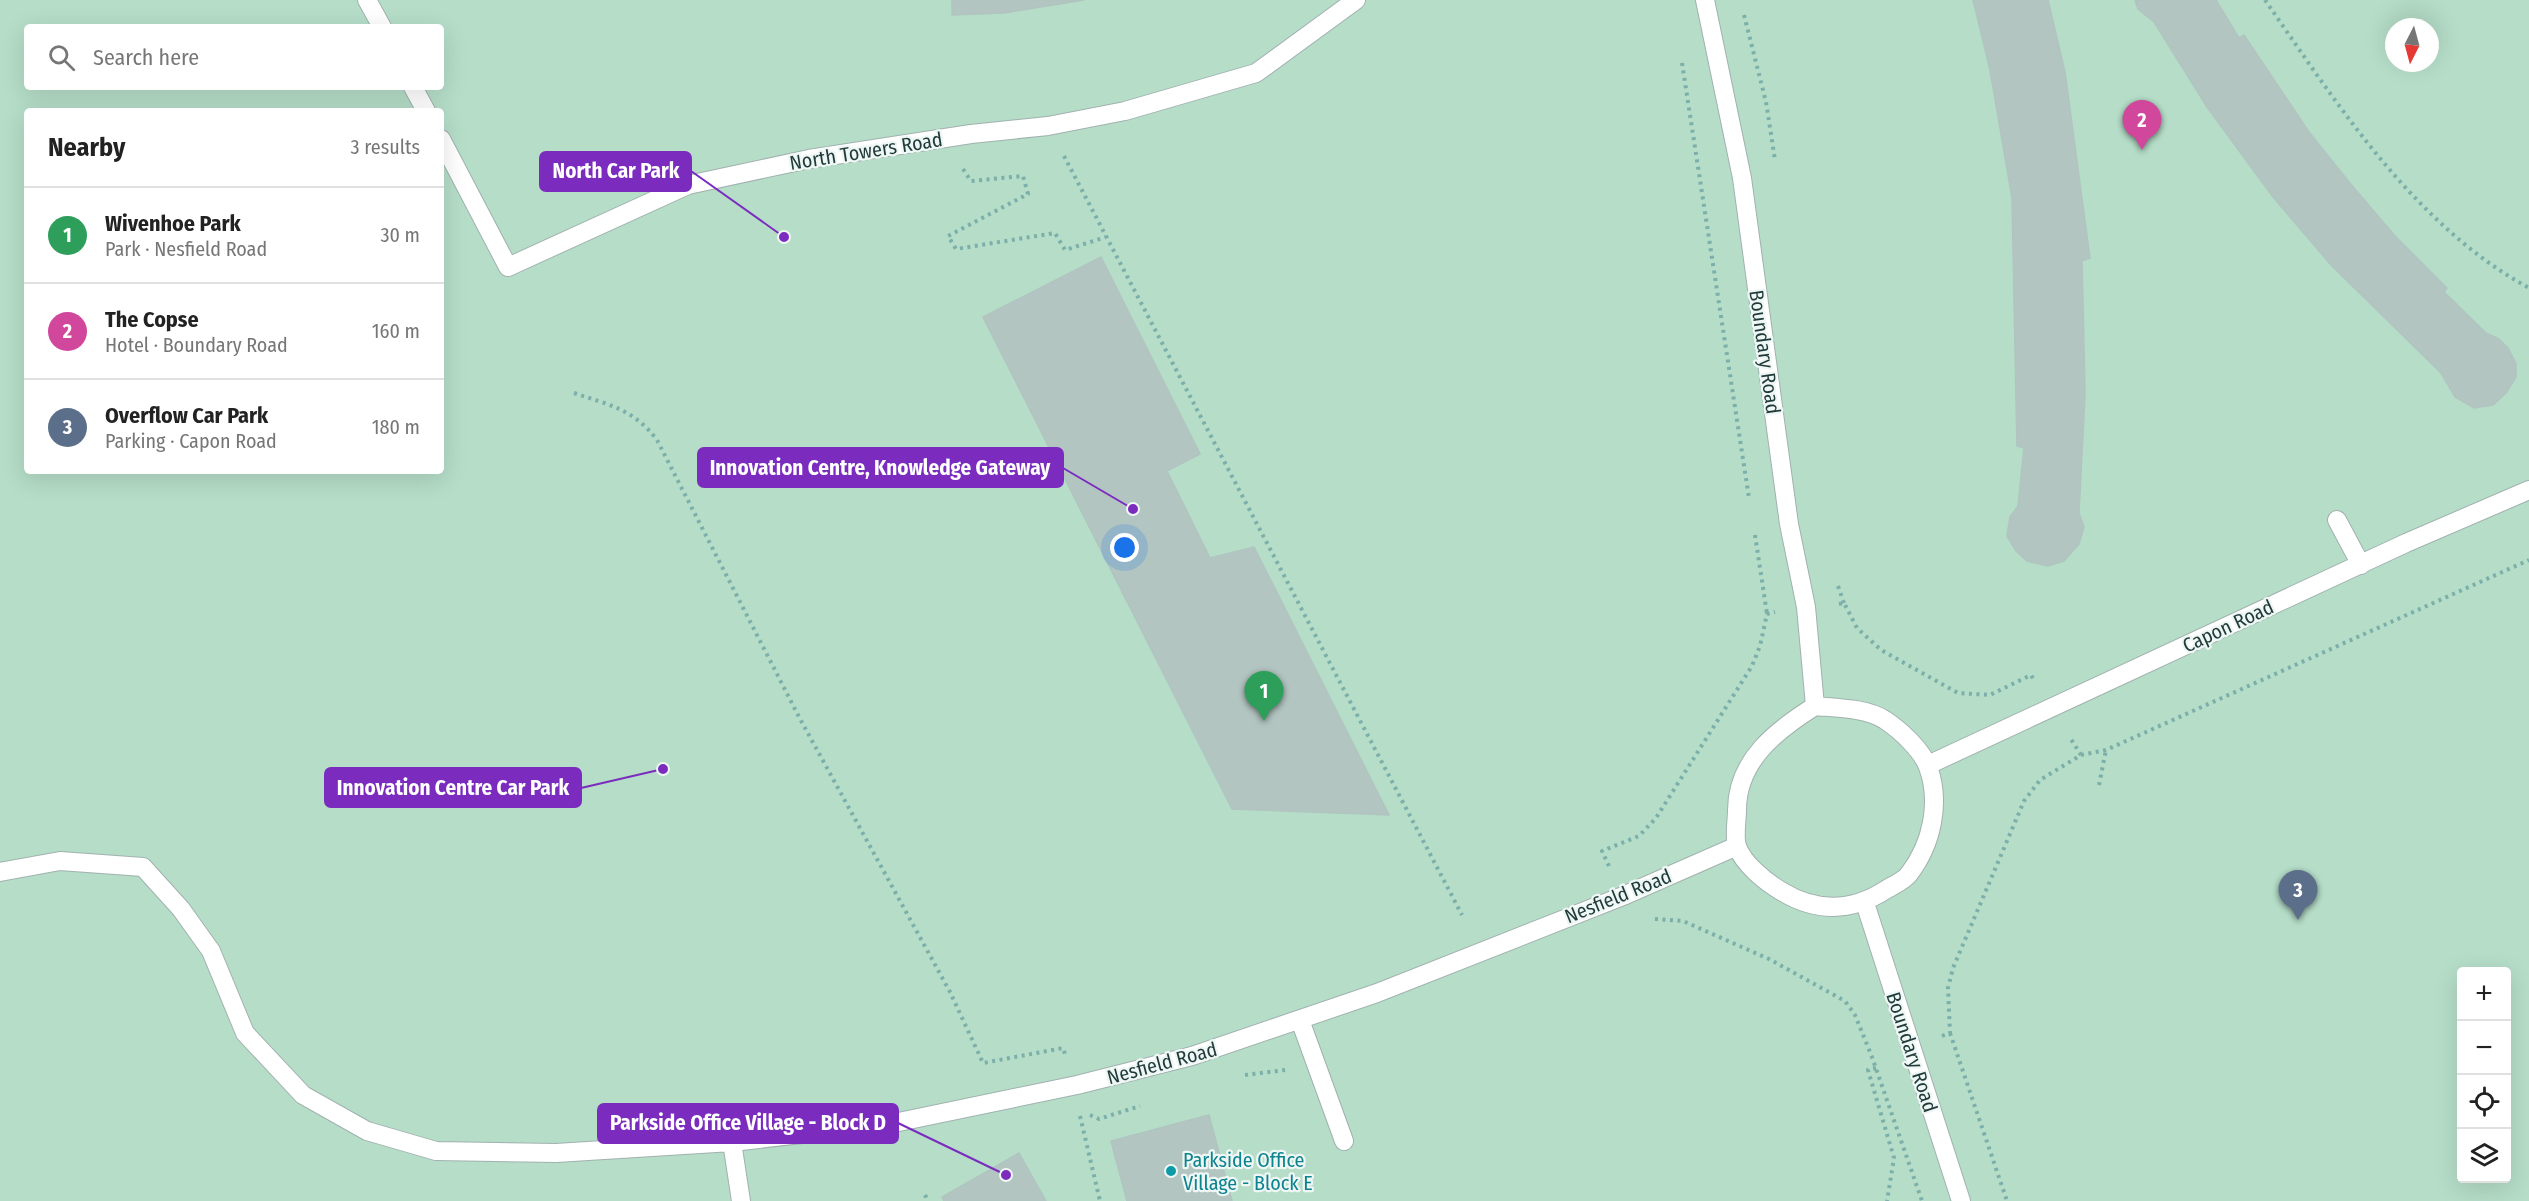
<!DOCTYPE html>
<meta charset="utf-8">
<style>
:root{--surface:#fff;--page:#f2f2f2;--text:#222;--muted:#767676;--line:#e0e0e0;--accent:#825936}
body{margin:0;font-family:"Fira Sans Condensed",sans-serif;background:var(--page);color:var(--text)}
.controls{position:absolute;right:18px;bottom:18px;display:grid;overflow:hidden;border-radius:6px;box-shadow:0 6px 24px #0002}
.controls button{width:54px;height:54px;display:grid;place-items:center;padding:0;border:0;border-bottom:2px solid var(--line);background:var(--surface);color:var(--text);font:30px sans-serif}
.compass{position:absolute;left:2385px;top:18px;width:54px;height:54px;border-radius:50%;background:var(--surface);box-shadow:0 6px 24px #0002;rotate:186deg}
.you{position:absolute;left:1125px;top:548px;width:21px;height:21px;margin:-15px;border:4px solid #fff;border-radius:50%;background:#1a73e8;box-shadow:0 0 0 9px #1a73e833}
.badge{display:grid;place-items:center;width:39px;height:39px;border-radius:50%;background:var(--accent);color:#fff;font-size:20px;font-weight:700}
.pin{position:absolute;translate:-50% -50px;filter:drop-shadow(0 2px 3px #0008)}
.pin::after{content:'';position:absolute;top:32px;width:21px;height:18px;background:inherit;clip-path:polygon(0 0,100% 0,50% 100%)}
.list{margin:0;padding:0;list-style:none}
h2{display:flex;justify-content:space-between;align-items:center;height:78px;margin:0;padding:0 24px;font-size:26px}
h2 small{font-size:20px;font-weight:400;color:var(--muted)}
.list li{display:grid;grid-template-columns:39px 1fr auto;gap:18px;align-items:center;box-sizing:border-box;height:96px;padding:0 24px;border-top:2px solid var(--line)}
.list b{display:block;font-size:22px;white-space:nowrap}
.list p{margin:0;font-size:20px;white-space:nowrap;color:var(--muted)}
.list em{font-size:20px;font-style:normal;color:var(--muted)}
.icon{flex:none;width:33px;height:33px;fill:none;stroke:currentColor;stroke-width:2;stroke-linecap:round;stroke-linejoin:round}
.map{position:relative;flex:none;width:2529px;height:1201px;overflow:hidden}
.search{position:absolute;background:var(--surface);box-shadow:0 6px 24px #0002;left:24px;top:24px;width:420px;height:66px;display:flex;align-items:center;gap:15px;box-sizing:border-box;padding:0 21px;border-radius:6px;color:var(--muted);font-size:22px}
.panel{position:absolute;background:var(--surface);box-shadow:0 6px 24px #0002;left:24px;top:108px;width:420px;height:366px;border-radius:6px}
.map>svg:first-child{display:block}
.green{fill:#b5ddc8;fill-rule:evenodd}
.building{fill:#b3c5c1;stroke:#b0c4c0;stroke-width:1.5}
.lines{fill:none;stroke-linecap:round;stroke-linejoin:round}
.minor-casing{stroke:#a1b2af;stroke-width:20}
.path{stroke:#7cafaa;stroke-width:4;stroke-dasharray:3 4.5;stroke-linecap:butt}
.minor{stroke:#fff;stroke-width:18}
.culture-dot{fill:#0f9aa8;stroke:#eef7f4;stroke-width:2}
.labels{text-anchor:middle;stroke-width:4.5;stroke-linejoin:round;paint-order:stroke}
.street-label{font-size:20px;fill:#1f3a39;stroke:#eef7f4}
.culture-label{font-size:20px;fill:#0d838f;stroke:#eef7f4;text-anchor:start}
.leader{fill:none;stroke:#7b2cbf;stroke-width:2}
.callout-dot{fill:#7b2cbf;stroke:#eef7f4;stroke-width:2}
.callout{fill:#7b2cbf;stroke:#7b2cbf;stroke-width:2}
.callout-label{font-size:21px;text-anchor:middle;font-weight:bold;fill:#fff}
</style>
<div class="map">
<svg width="2529" height="1201" viewBox="0 0 2529 1201">
<rect width="100%" height="100%" fill="#deeae7"/>
<path class="green" d="M 0,0 L 2529,0 L 2529,1201 L 0,1201 ZM 27,27 L 441,27 L 441,87 L 27,87 ZM 2394,27 L 2430,27 L 2430,63 L 2394,63 ZM 27,111 L 441,111 L 441,471 L 27,471 ZM 2462,972 L 2506,972 L 2506,1178 L 2462,1178 Z"/>
<path class="building" d="M 952,0 L 1084,0 L 1004,13 L 952,15 Z
M 1973,0 L 2048,0 L 2065,72 L 2090,258 L 2082,261 L 2085,394 L 2079,513 L 2084,527 L 2079,544 L 2064,561 L 2048,566 L 2027,561 L 2016,551 L 2007,536 L 2010,517 L 2018,506 L 2024,448 L 2017,446 L 2012,198 L 1990,70 Z
M 2135,0 L 2216,0 L 2239,38 L 2244,35 L 2309,132 L 2349,182 L 2395,236 L 2447,288 L 2444,292 L 2486,333 L 2499,339 L 2508,348 L 2516,364 L 2516,377 L 2506,393 L 2493,405 L 2474,408 L 2455,397 L 2441,373 L 2331,265 L 2273,197 L 2207,107 L 2154,22 L 2138,9 Z
M 1101,257 L 1200,454 L 1167,471 L 1210,558 L 1254,547 L 1389,815 L 1232,809 L 983,317 Z
M 1209,1115 L 1232,1201 L 1127,1201 L 1111,1141 Z
M 1019,1153 L 1046,1201 L 944,1201 L 942,1197 Z"/>
<g class="lines">
<defs>
<path id="minor" d="M 367,0 L 382,27
M 1705,0 L 1742,178 L 1789,524 L 1806,607 L 1815,706
M 413,87 L 426,111
M 441,139 L 508,267 L 688,185 L 809,159 L 971,134 L 1048,126 L 1125,111 L 1256,73 L 1356,0
M 2337,520 L 2361,565
M 1815,706 C 1837,708 1866,708 1885,720 C 1900,730 1922,750 1928,767 C 1941,802 1932,844 1909,874 C 1905,880 1894,885 1887,889 C 1852,912 1817,913 1781,891 C 1766,882 1743,864 1737,846 C 1734,837 1737,820 1737,810 C 1737,760 1777,730 1815,706 Z
M 1928,765 L 2406,543 L 2529,490
M 0,872 L 60,861 L 143,867 L 181,909 L 211,951 L 245,1033 L 303,1095 L 367,1131 L 436,1151 L 556,1153 L 732,1142 L 889,1124 L 1077,1085 L 1192,1056 L 1377,993 L 1623,896 L 1737,846
M 1865,903 L 1961,1201
M 1300,1020 L 1344,1141
M 732,1142 L 741,1201"/>
</defs>
<use href="#minor" class="minor-casing"/>
<path class="path" d="M 2265,0 C 2338,105 2414,225 2529,288
M 1744,15 L 1766,102 L 1775,160
M 1682,63 L 1749,498
M 1064,156 L 1462,915
M 963,169 L 971,181 L 1023,176 L 1028,194 L 948,236 L 956,249 L 1055,233 L 1065,250 L 1106,237
M 574,393 C 609,405 634,409 657,440 L 799,717 L 950,992 L 983,1063 L 1063,1048 L 1065,1054
M 1755,535 L 1767,614
M 1838,586 L 1844,603
M 1839,604 L 1844,603 L 1857,628 L 1881,650 L 1958,693 L 1990,695 L 2031,675 L 2035,682
M 2081,755 L 2106,750 L 2529,560
M 2099,785 L 2106,750
M 1609,866 L 1602,851 L 1639,836 L 1656,818 L 1752,666 L 1760,646 L 1767,614 L 1775,612
M 1655,919 L 1683,921 L 1769,959 L 1845,1001 L 1855,1015 L 1872,1057 L 1922,1201
M 1950,1033 L 2007,1201
M 1942,1036 L 1950,1033 L 1948,988 L 1953,968 L 2024,801 L 2040,780 L 2081,755 L 2069,736
M 1876,1068 L 1868,1070 L 1894,1158 L 1887,1201
M 1245,1075 L 1285,1070
M 1090,1115 L 1099,1119 L 1140,1106
M 1080,1116 L 1100,1201
M 925,1195 L 928,1201"/>
<use href="#minor" class="minor"/>
</g>
<circle class="culture-dot" cx="1171" cy="1171" r="6"/>
<g class="labels">
<g class="street-label">
<text transform="translate(866 151) rotate(-9)" y="7">North Towers Road</text>
<text transform="translate(1765 352) rotate(82)" y="7">Boundary Road</text>
<text transform="translate(2228 626) rotate(-25)" y="7">Capon Road</text>
<text transform="translate(1618 896) rotate(-22)" y="7">Nesfield Road</text>
<text transform="translate(1912 1052) rotate(72)" y="7">Boundary Road</text>
<text transform="translate(1162 1063) rotate(-15)" y="7">Nesfield Road</text>
</g>
<g class="culture-label">
<text x="1183" y="1167">Parkside Office<tspan x="1183" dy="23">Village - Block E</tspan></text>
</g>
</g>
<path class="leader" d="M784 237L691 171M1133 509L1063 468M663 769L581 788M1006 1175L898 1123"/>
<g class="callout-dot">
<circle cx="784" cy="237" r="6"/>
<circle cx="1133" cy="509" r="6"/>
<circle cx="663" cy="769" r="6"/>
<circle cx="1006" cy="1175" r="6"/>
</g>
<g class="callout">
<rect x="540" y="152" width="151" height="39" rx="6"/>
<rect x="698" y="448" width="365" height="39" rx="6"/>
<rect x="325" y="768" width="256" height="39" rx="6"/>
<rect x="598" y="1104" width="300" height="39" rx="6"/>
</g>
<g class="callout-label">
<text x="616" y="178">North Car Park</text>
<text x="880" y="475">Innovation Centre, Knowledge Gateway</text>
<text x="453" y="795">Innovation Centre Car Park</text>
<text x="748" y="1130">Parkside Office Village - Block D</text>
</g>
</svg>
<div class="controls">
<button>+</button>
<button>−</button>
<button><svg class="icon" aria-label="locate" viewBox="0 0 24 24"><circle cx="12" cy="12" r="6"/><path d="M12 2v4M12 18v4M2 12h4M18 12h4"/></svg></button>
<button><svg class="icon" aria-label="layers" viewBox="0 0 24 24"><path d="M12 4l9 5-9 5-9-5zM3 14l9 5 9-5"/></svg></button>
</div>
<svg class="compass" viewBox="-18 -18 36 36"><path d="M0-13l5 13h-10z" fill="#e53935"/><path d="M0 13l5-13h-10z" fill="#767676"/></svg>
<div class="you"></div>
<div class="pin badge" style="left:1264px;top:721px;background:#2e9e5b">1</div>
<div class="pin badge" style="left:2142px;top:150px;background:#d1479c">2</div>
<div class="pin badge" style="left:2298px;top:920px;background:#5c6f8a">3</div>
<div class="search"><svg class="icon" aria-label="search" viewBox="0 0 24 24"><circle cx="10" cy="10" r="6"/><path d="M15 15l6 6"/></svg>Search here</div>
<section class="panel">
<h2>Nearby<small>3 results</small></h2>
<ul class="list">
<li><span class="badge" style="background:#2e9e5b">1</span><div><b>Wivenhoe Park</b><p>Park · Nesfield Road</p></div><em>30 m</em></li>
<li><span class="badge" style="background:#d1479c">2</span><div><b>The Copse</b><p>Hotel · Boundary Road</p></div><em>160 m</em></li>
<li><span class="badge" style="background:#5c6f8a">3</span><div><b>Overflow Car Park</b><p>Parking · Capon Road</p></div><em>180 m</em></li>
</ul>
</section>
</div>
